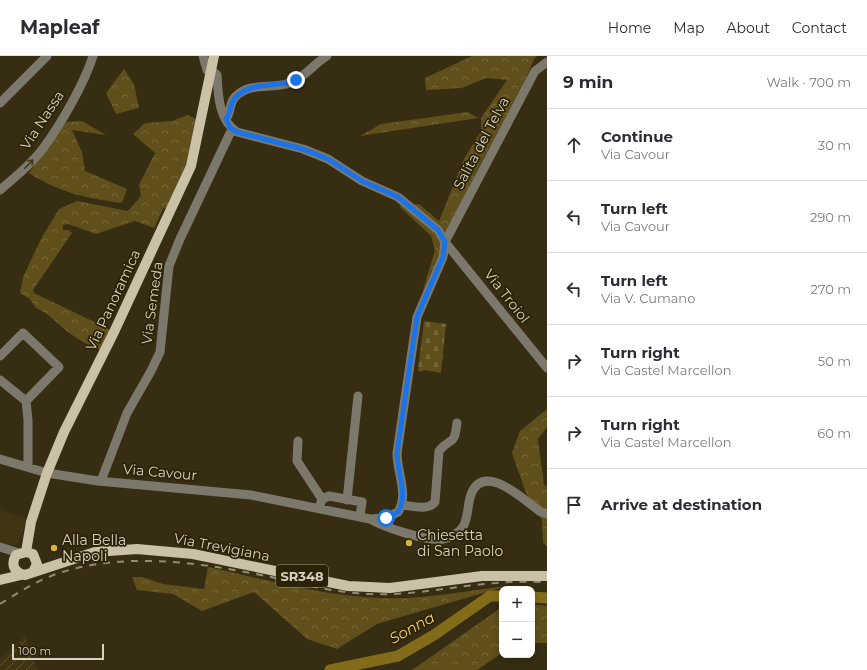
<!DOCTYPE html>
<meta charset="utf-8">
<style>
:root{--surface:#fff;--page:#f2f2f3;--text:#2b2b33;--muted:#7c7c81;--line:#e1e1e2}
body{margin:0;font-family:Montserrat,sans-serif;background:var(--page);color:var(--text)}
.controls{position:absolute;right:12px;bottom:12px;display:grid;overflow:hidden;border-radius:8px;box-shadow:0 2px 6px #0003}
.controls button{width:36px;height:36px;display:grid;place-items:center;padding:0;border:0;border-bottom:1px solid var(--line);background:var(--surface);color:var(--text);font:20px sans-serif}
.scale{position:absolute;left:12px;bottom:10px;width:92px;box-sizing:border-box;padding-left:4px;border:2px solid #d7d2c3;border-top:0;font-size:11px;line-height:14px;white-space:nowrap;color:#d7d2c3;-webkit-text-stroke:3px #2c2307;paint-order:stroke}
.stop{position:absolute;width:12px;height:12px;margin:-9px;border:3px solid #1a73e8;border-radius:50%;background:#fff}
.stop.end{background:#1a73e8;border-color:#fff;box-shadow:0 1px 4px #0008}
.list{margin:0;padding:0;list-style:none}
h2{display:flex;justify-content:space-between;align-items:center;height:52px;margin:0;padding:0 16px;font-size:17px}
h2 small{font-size:13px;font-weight:400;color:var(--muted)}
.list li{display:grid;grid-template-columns:26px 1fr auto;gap:12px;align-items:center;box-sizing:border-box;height:72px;padding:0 16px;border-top:1px solid var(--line)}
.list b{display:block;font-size:15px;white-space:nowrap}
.list p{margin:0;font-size:13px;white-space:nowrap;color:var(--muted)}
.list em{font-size:13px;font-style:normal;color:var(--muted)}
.icon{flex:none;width:22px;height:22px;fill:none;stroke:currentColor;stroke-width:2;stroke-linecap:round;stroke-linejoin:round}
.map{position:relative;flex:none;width:547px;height:614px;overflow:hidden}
header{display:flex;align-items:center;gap:24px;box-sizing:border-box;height:56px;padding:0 20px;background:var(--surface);border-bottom:1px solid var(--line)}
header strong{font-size:19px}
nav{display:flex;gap:22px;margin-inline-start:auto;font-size:14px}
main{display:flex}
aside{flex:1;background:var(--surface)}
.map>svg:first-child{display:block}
.built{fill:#403512}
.industrial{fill:url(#industrial-furrows)}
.forest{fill:url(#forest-crowns)}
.cemetery{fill:url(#cemetery-stones)}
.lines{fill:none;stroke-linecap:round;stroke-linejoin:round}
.river{stroke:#836c19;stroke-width:11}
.minor{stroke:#7c786b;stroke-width:9}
.major{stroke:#cac1a7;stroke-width:10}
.rail{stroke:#928b77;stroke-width:2;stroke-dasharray:7 7;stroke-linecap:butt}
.oneway{stroke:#403820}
.route{stroke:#1a73e8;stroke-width:5}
.poi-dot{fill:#d8b434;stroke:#2c2307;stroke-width:1.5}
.labels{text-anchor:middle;stroke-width:3.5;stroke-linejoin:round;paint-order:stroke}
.shield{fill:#2c2307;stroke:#a49e8b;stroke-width:1}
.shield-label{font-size:13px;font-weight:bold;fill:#d7d2c3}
.street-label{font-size:14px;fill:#d7d2c3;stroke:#2c2307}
.poi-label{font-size:14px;fill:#d7d2c3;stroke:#2c2307;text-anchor:start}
.water-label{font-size:15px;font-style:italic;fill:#f0cf65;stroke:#2c2307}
</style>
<header>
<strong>Mapleaf</strong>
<nav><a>Home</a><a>Map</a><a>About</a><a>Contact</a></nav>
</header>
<main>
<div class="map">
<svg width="547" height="614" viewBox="0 0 547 614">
<defs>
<pattern id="industrial-furrows" width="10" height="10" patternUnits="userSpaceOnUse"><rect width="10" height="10" fill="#403512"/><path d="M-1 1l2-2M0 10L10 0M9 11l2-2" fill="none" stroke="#5b5133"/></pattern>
<pattern id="forest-crowns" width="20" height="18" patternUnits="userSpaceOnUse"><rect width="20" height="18" fill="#5f4f1b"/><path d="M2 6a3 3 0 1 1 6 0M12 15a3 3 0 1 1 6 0" fill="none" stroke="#75673a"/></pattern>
<pattern id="cemetery-stones" width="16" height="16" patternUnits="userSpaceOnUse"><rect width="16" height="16" fill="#5f4f1b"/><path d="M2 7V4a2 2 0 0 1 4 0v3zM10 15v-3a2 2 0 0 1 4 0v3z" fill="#75673a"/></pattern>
</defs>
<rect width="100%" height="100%" fill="#362d12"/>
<path class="built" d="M 0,454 L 27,463 L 19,486 L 16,489 L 7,489 L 0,486 Z"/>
<path class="industrial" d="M 25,580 L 37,614 L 0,614 L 0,603 Z"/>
<path class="forest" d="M 472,0 L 537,0 L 534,3 L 524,27 L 475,118 L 422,237 L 435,194 L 431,180 L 399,150 L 419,148 L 439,165 L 464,103 L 481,75 L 481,62 L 507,24 L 486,22 L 462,32 L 426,34 L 425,22 Z
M 124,13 L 134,28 L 139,52 L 116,58 L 106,37 Z
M 468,56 L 478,62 L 360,80 L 381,68 Z
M 188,59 L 196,63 L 187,106 L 167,151 L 163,153 L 154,172 L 135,165 L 96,178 L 68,168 L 63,169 L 63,174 L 69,174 L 72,177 L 33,234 L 34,237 L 111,274 L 100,294 L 83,286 L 69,277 L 47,258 L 35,251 L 30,243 L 20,237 L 23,221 L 42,181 L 59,153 L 77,145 L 128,155 L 141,140 L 139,129 L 155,97 L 133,78 L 145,67 L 172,65 Z
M 82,65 L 106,79 L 72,74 L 82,96 L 85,115 L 127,133 L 122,147 C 88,143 58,136 29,117 L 66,66 Z
M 547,353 L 547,371 L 538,383 L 544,429 L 547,430 L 547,490 L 543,487 L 542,464 L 526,437 L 512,397 L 520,375 Z
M 208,511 C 264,523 322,540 380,542 C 422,544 466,535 507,530 L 377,568 L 337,593 L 307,583 L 254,536 L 202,555 L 173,538 L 137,534 L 132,521 L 142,521 L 163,528 L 204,533 Z
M 532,548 L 547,550 L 547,587 L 532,587 Z
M 502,551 L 502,597 L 477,614 L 412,614 Z"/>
<path class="cemetery" d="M 424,265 L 446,268 L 441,317 L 425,314 L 420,316 L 418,314 Z"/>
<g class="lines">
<path class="river" d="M 532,541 L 547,542
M 330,614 L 398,600 L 434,579 L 490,540 L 502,540"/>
<path class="minor" d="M 203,0 L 207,14 L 211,14 L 217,19 C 218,39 219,65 237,76 L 303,93 L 328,103 L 362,125 L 398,141 L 438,174 L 445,186 L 547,312
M 0,47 L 47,0
M 226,63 C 231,57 229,47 235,41 C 250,26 268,33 286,28 C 303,24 312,9 327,0
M 0,134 C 15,121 32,108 44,91 C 61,68 84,28 93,0
M 0,300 L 23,277 L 59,311 L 26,345 L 28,364 L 28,411
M 0,324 L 26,345
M 298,385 L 297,405 L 322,443
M 0,403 L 47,417 L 98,425 L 251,439 L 370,463 L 386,462 L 398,456 C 409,439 397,417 397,397 L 417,261 L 443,201 L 445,186 L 535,15 L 547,6
M 101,425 L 127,357 L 151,315 L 160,296 L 169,210 L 180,183 L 232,73
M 347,444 L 358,340
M 320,449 L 322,443 L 329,440 L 362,446 L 360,460
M 402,449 C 412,450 428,455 435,446 L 439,395 C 451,380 454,392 457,367
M 370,463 C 383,471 428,486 443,483 C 450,482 459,477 463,471 C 469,461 467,446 472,436 C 486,406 526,446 541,456 L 547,458
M 0,491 L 19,497"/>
<path class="major" d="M 26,496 L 31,466 L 47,417 L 64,376 L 114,276 L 191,110 L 214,0
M 33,516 L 37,508 L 33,498 L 26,496 L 16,499 C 10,509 15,517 25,519 L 95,496 L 137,493 L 193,498 L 348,530 L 390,532 L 482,520 L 547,520
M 0,524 L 21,519"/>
<path class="rail" d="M 0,548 C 19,536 38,524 59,517 C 128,495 202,507 271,521 C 303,528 336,537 369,538 C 412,540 454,530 496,527 C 513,525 530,526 547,526"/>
</g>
<defs><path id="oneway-shaft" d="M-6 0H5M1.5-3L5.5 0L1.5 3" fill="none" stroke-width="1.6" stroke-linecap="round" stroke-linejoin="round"/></defs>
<use class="oneway" href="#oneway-shaft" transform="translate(29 108) rotate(-45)"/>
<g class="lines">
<path class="route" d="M 296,24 C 276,32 252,25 236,41 C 229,47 232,57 226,63 L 230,72 L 237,76 L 303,93 L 328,103 L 362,125 L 398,141 L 438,174 L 445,186 L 443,201 L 417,261 L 397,397 C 397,417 409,439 398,456 L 386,462"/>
</g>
<g class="poi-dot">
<circle cx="409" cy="487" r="4"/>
<circle cx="54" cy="492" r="4"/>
</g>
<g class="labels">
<rect class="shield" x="276" y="509" width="52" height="22" rx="3"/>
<g class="shield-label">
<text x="302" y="525">SR348</text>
</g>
<g class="street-label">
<text transform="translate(42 64) rotate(-57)" y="5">Via Nassa</text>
<text transform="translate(481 87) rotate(-62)" y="5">Salita del Telva</text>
<text transform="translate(507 240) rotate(52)" y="5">Via Troiol</text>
<text transform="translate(113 244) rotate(-65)" y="5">Via Panoramica</text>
<text transform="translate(152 247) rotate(-82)" y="5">Via Semeda</text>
<text transform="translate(160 416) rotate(5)" y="5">Via Cavour</text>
<text transform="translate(222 491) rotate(11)" y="5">Via Trevigiana</text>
</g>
<g class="poi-label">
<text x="417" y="484">Chiesetta<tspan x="417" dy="16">di San Paolo</tspan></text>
<text x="62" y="489">Alla Bella<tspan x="62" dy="16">Napoli</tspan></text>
</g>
<g class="water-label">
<text transform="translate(412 572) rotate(-29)" y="5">Sonna</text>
</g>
</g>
</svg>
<div class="controls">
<button>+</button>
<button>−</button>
</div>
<div class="scale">100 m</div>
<div class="stop" style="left:386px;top:462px"></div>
<div class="stop end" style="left:296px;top:24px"></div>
</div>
<aside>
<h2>9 min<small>Walk · 700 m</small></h2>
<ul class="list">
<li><svg class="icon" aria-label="ahead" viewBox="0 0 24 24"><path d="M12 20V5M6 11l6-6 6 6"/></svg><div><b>Continue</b><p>Via Cavour</p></div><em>30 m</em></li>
<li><svg class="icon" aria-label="left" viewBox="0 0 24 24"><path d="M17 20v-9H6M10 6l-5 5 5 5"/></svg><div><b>Turn left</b><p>Via Cavour</p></div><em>290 m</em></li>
<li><svg class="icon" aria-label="left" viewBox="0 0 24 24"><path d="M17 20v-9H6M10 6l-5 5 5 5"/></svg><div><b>Turn left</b><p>Via V. Cumano</p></div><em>270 m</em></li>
<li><svg class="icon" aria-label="right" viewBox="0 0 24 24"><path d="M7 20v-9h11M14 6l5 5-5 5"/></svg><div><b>Turn right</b><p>Via Castel Marcellon</p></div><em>50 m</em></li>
<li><svg class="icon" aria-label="right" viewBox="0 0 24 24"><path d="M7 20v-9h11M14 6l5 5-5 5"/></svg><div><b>Turn right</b><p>Via Castel Marcellon</p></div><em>60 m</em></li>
<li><svg class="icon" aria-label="arrive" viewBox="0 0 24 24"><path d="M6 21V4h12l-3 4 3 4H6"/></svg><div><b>Arrive at destination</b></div></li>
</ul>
</aside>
</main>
